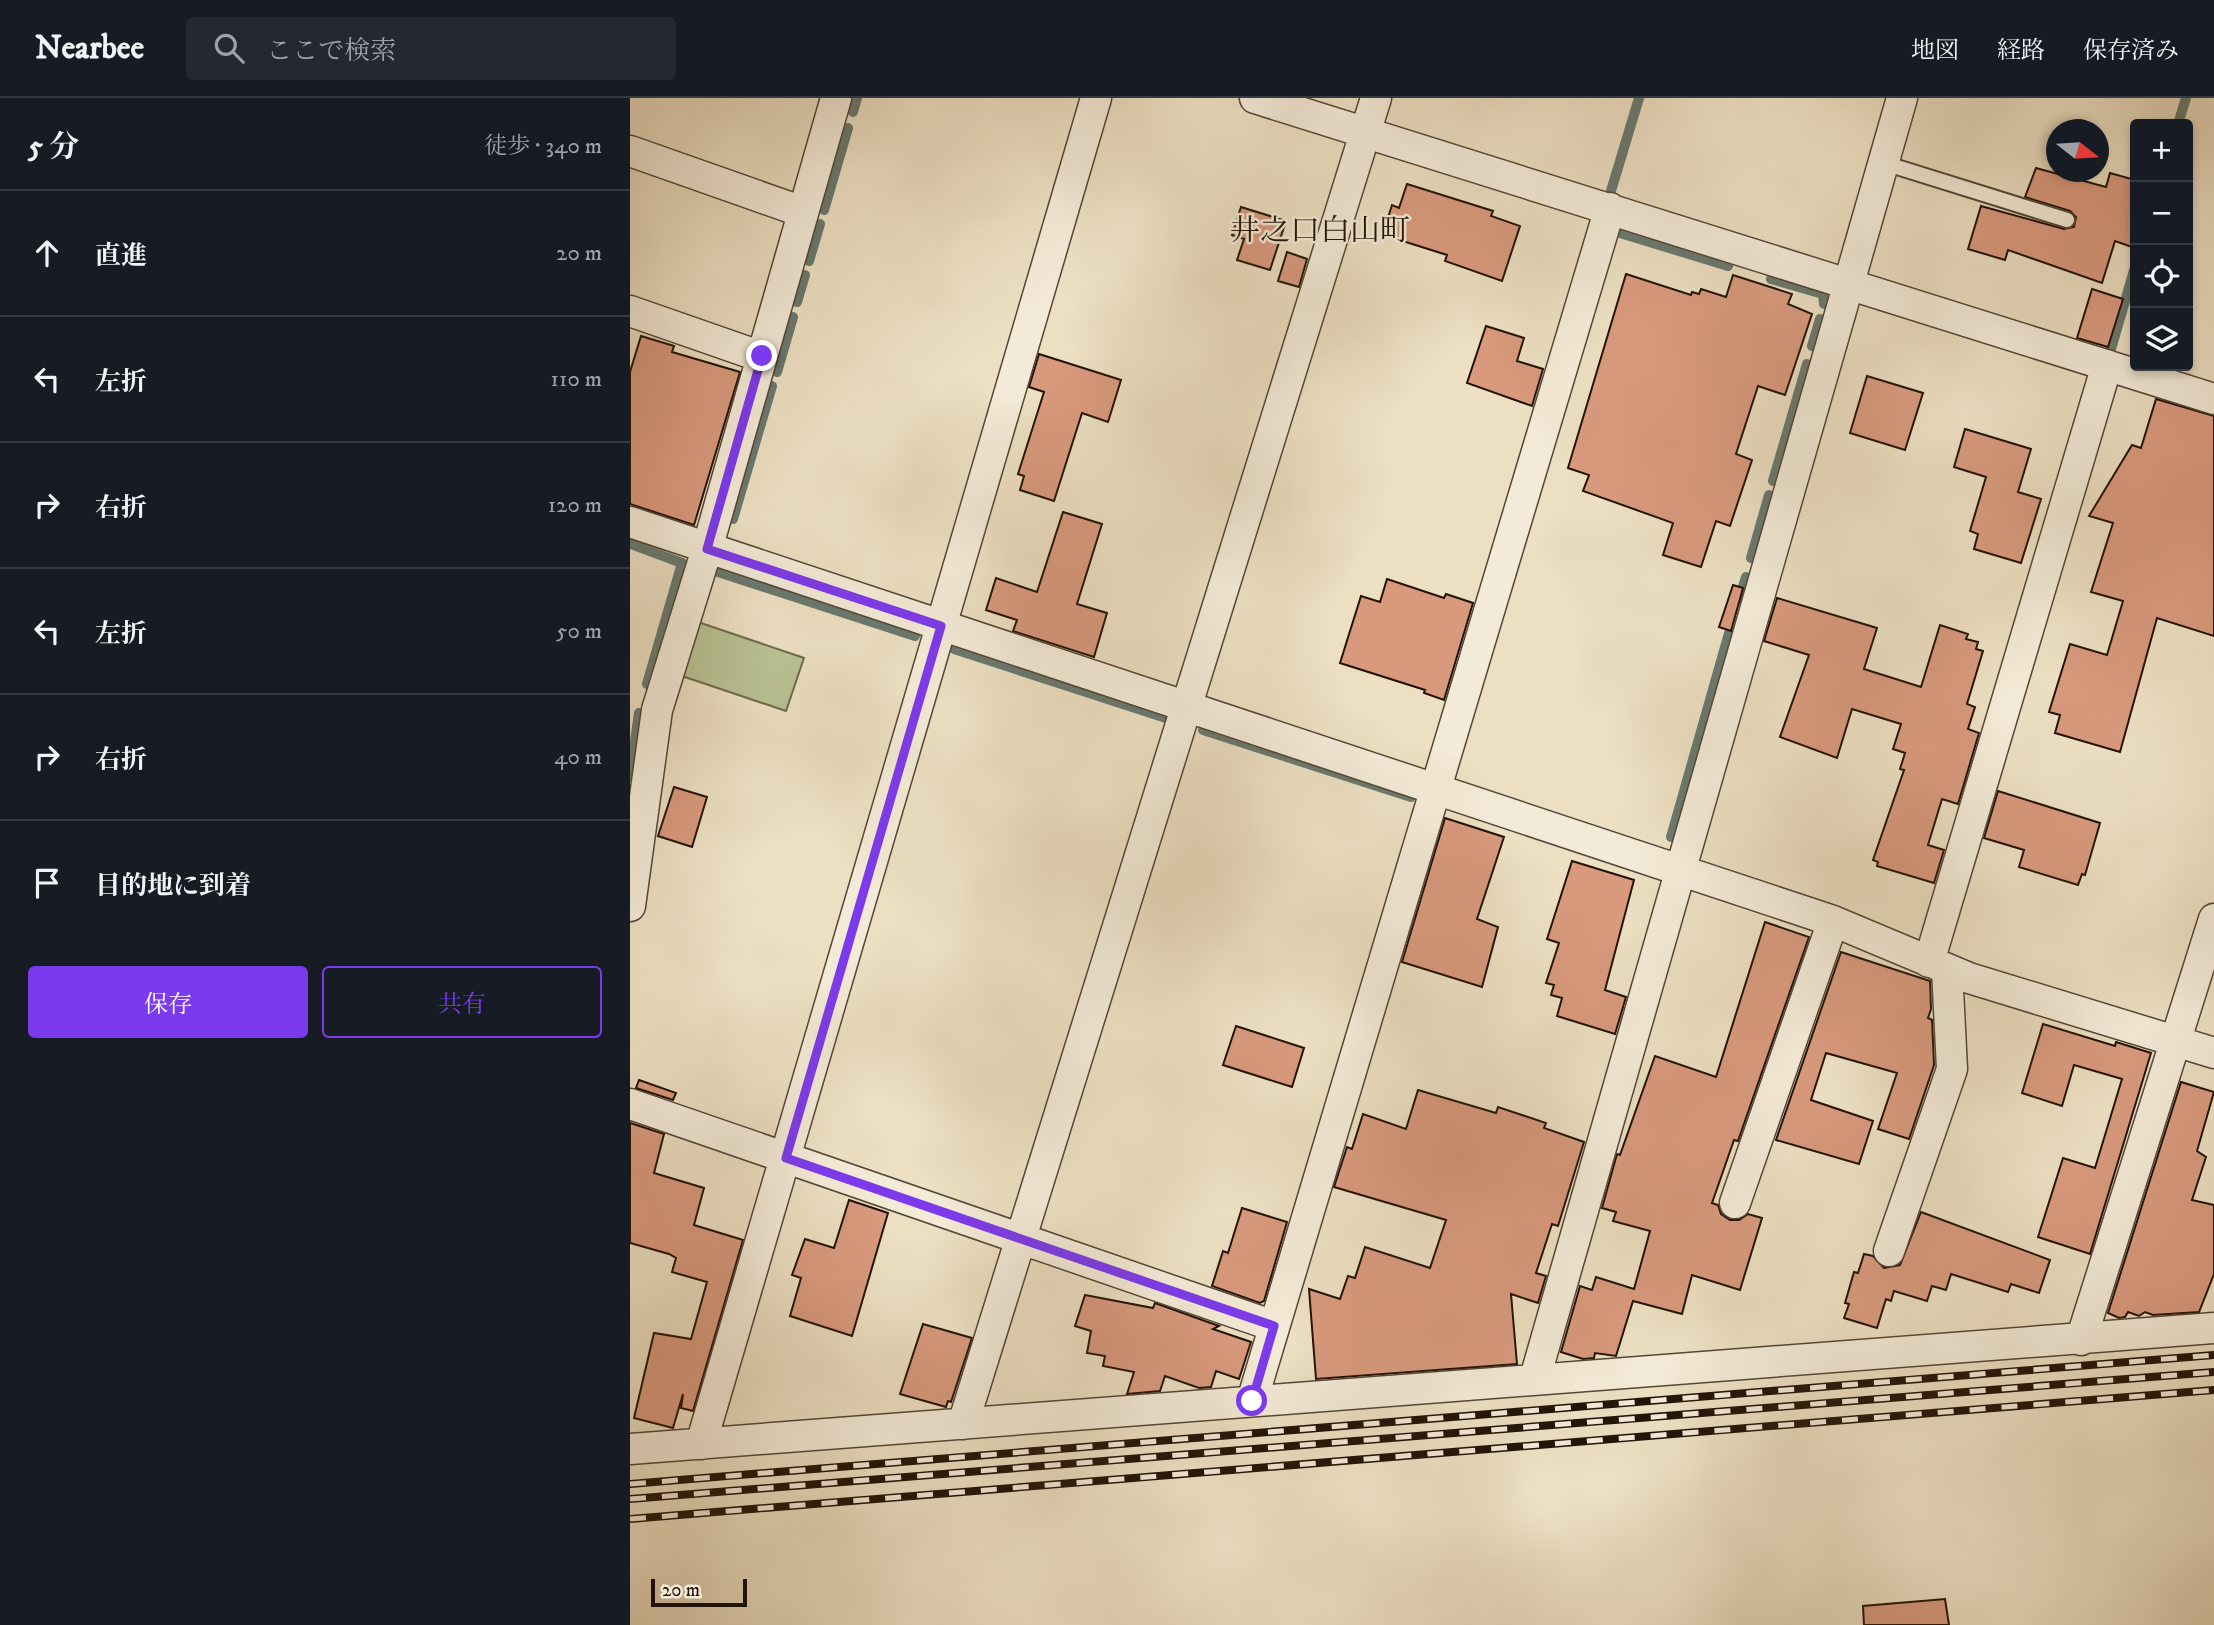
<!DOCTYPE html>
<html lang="ja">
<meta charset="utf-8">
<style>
:root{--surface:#171b24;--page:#242831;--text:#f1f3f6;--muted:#9ea1a6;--line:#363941;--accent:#7c3aed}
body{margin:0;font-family:"IM FELL DW Pica","Noto Serif JP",serif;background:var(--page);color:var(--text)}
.controls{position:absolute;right:21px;top:21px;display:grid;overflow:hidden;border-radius:7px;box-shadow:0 4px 10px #0003}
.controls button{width:63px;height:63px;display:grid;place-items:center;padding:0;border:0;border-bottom:2px solid var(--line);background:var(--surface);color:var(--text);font:35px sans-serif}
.compass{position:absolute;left:1416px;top:21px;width:63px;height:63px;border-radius:50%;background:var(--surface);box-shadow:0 4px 10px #0003;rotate:107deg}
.scale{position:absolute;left:21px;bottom:18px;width:96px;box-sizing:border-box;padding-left:7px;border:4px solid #221307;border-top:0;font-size:19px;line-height:24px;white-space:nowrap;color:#221307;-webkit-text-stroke:5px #f3ead7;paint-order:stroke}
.stop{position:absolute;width:21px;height:21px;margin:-16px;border:5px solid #7c3aed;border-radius:50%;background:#fff}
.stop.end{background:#7c3aed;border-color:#fff;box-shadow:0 2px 7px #0008}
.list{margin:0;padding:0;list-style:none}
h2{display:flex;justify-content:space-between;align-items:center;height:91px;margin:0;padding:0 28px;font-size:30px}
h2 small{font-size:23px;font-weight:400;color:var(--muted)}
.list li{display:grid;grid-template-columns:46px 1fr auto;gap:21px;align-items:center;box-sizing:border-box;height:126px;padding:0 28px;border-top:2px solid var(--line)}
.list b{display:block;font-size:26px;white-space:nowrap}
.list em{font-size:23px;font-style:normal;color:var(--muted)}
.actions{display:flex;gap:14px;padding:21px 28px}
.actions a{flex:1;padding:16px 0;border:2px solid var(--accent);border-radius:7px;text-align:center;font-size:24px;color:var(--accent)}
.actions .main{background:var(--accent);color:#fff}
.icon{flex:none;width:38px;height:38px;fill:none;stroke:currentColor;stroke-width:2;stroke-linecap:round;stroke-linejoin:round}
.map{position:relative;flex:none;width:1584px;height:1527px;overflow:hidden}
header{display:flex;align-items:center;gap:42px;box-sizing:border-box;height:98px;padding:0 35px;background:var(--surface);border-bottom:2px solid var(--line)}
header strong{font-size:33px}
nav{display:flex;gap:38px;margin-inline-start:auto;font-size:24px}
.search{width:490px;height:63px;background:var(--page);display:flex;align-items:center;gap:18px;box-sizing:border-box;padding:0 24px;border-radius:7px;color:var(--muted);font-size:26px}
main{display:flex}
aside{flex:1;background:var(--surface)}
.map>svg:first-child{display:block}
.green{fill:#b8c193;stroke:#6d6a4d;stroke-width:2}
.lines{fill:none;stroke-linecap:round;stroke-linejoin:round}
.stream{stroke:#69796f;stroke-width:10}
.building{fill:#d8997d;stroke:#221307;stroke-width:2}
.lane-casing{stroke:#544636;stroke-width:18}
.street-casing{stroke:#544636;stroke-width:33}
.lane{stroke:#f3ead7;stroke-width:14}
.street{stroke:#f3ead7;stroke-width:30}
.rail-casing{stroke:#221307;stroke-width:8}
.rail{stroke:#f3ead7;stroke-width:5;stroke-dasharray:16;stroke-linecap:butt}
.route{stroke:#7c3aed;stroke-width:9}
.labels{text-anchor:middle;stroke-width:5;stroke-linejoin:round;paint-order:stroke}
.quarter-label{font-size:30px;fill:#221307;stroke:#f3ead7}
</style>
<header>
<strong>Nearbee</strong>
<div class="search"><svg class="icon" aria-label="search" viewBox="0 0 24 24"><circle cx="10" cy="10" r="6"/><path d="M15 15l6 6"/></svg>ここで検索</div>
<nav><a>地図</a><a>経路</a><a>保存済み</a></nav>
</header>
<main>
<aside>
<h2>5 分<small>徒歩 · 340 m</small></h2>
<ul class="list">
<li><svg class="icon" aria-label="ahead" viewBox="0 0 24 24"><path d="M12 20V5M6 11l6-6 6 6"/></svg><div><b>直進</b></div><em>20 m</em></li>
<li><svg class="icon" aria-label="left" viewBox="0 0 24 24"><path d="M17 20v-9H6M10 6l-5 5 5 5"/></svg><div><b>左折</b></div><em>110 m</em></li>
<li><svg class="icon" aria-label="right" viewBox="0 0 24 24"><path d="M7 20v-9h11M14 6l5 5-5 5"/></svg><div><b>右折</b></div><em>120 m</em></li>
<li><svg class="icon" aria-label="left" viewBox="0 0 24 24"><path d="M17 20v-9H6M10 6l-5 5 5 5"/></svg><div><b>左折</b></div><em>50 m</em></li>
<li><svg class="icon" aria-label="right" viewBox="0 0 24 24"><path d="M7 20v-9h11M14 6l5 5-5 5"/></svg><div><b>右折</b></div><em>40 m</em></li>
<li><svg class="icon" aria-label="arrive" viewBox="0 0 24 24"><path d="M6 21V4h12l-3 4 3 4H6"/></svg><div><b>目的地に到着</b></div></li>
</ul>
<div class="actions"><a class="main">保存</a><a>共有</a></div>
</aside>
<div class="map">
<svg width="1584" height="1527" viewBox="0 0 1584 1527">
<rect width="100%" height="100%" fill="#ecdfc2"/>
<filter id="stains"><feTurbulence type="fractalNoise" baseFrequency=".00286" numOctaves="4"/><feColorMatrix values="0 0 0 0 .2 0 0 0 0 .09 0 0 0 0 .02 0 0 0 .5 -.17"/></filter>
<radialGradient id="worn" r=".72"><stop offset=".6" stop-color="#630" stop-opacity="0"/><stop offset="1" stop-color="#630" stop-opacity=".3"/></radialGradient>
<path class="green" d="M 68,524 L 174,560 L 156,613 L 52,578 Z"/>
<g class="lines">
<path class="stream" d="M 223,14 L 227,0
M 1548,26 L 1556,0
M 981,93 L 1009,0
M 194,112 L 218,30
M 990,135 L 1098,168
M 179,163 L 190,126
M 1141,181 L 1193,196 L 1194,206
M 167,204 L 175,177
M 1182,248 L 1190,221
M 1481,251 L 1505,169
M 147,274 L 163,219
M 1143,383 L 1177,266
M 103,421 L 142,288
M 1,446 L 52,465 L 17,586
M 1121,460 L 1139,397
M 88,474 L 285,538
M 1109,501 L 1116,479
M 324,551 L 536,620
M 573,632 L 781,699
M 0,678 L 9,615
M 1041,739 L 1099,535"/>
</g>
<path class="building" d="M 1406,70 L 1476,89 L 1480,75 L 1505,82 L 1505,150 L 1485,143 L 1472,185 L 1378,152 L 1375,162 L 1338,151 L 1351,108 L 1434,131 L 1444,129 L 1446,119 L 1440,113 L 1395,99 Z
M 777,86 L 863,113 L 861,118 L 890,128 L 872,183 L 815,163 L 817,157 L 760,139 L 761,134 L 754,132 L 762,107 L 769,110 Z
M 611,109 L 656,123 L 640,172 L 607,162 L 614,141 L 602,137 Z
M 657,154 L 677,161 L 669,189 L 648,183 Z
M 996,176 L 1061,197 L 1062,194 L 1069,196 L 1071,191 L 1096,199 L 1103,177 L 1162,196 L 1158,206 L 1182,216 L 1155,297 L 1128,288 L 1106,356 L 1122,362 L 1100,428 L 1086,423 L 1071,469 L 1033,457 L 1043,425 L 953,393 L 959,377 L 938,370 Z
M 1462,191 L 1493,201 L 1478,249 L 1447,240 Z
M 856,228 L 894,240 L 887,263 L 913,271 L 902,308 L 837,285 Z
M 11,238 L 44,248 L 42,254 L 110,274 L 64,427 L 0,406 L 0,274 Z
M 409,256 L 491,282 L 478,324 L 452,315 L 424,403 L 390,392 L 394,378 L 388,376 L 414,294 L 399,289 Z
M 1237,278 L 1293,295 L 1275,352 L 1220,335 Z
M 1526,301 L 1584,318 L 1584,538 L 1527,520 L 1490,654 L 1425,635 L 1430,617 L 1419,614 L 1440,546 L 1477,557 L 1493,503 L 1461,494 L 1483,425 L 1459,418 L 1502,347 L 1511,350 Z
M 1335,331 L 1401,351 L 1388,394 L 1411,401 L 1391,465 L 1344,451 L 1348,436 L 1340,433 L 1356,379 L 1324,369 Z
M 433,414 L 472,426 L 447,506 L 477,515 L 464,559 L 383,533 L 387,522 L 356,512 L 366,480 L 407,494 Z
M 757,481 L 814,500 L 816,496 L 843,505 L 814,602 L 794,595 L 795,592 L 710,565 L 731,498 L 750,504 Z
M 1103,487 L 1113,490 L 1101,533 L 1089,529 Z
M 1147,500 L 1247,530 L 1234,571 L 1291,589 L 1310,527 L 1338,536 L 1336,541 L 1348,544 L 1346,551 L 1353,553 L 1337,606 L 1345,609 L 1338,631 L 1349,635 L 1328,706 L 1312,701 L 1298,747 L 1314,752 L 1304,785 L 1247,768 L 1248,764 L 1243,762 L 1274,672 L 1270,671 L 1275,655 L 1263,651 L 1271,626 L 1222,611 L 1207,660 L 1150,639 L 1179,557 L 1134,543 Z
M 44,689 L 77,699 L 62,749 L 28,738 Z
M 1368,693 L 1470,725 L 1455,777 L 1452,776 L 1448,787 L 1389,769 L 1394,752 L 1354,740 Z
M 815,720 L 874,739 L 847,821 L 868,829 L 852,889 L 772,864 Z
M 942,763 L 1004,782 L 975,892 L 996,899 L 985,936 L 927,918 L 932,900 L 921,897 L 924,887 L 916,885 L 929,845 L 917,841 Z
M 1135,824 L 1179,839 L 1108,1043 L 1104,1042 L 1082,1105 L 1088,1107 L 1091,1116 L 1100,1122 L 1109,1122 L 1118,1116 L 1132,1120 L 1110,1192 L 1062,1177 L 1052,1216 L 1003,1203 L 986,1258 L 965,1255 L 964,1260 L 953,1261 L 931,1254 L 950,1188 L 962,1192 L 966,1179 L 1004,1191 L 1020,1133 L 983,1123 L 986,1114 L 972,1110 L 987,1056 L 990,1057 L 1025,958 L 1086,979 Z
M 1211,854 L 1300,883 L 1301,911 L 1298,920 L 1302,922 L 1304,967 L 1279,1041 L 1248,1031 L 1267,975 L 1196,955 L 1181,1002 L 1243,1023 L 1229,1066 L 1146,1042 Z
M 1413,926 L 1485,948 L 1486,944 L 1521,955 L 1460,1156 L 1408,1139 L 1433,1060 L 1465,1070 L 1492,981 L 1444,967 L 1432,1008 L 1392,995 Z
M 606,928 L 674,950 L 662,989 L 593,967 Z
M 9,982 L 46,995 L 43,1002 L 6,990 Z
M 1551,984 L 1584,994 L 1567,1053 L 1576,1059 L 1562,1102 L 1584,1107 L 1584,1176 L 1569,1214 L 1523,1217 L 1515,1214 L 1509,1218 L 1498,1214 L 1495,1219 L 1489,1220 L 1478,1215 Z
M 788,992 L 866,1015 L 868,1009 L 916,1025 L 914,1030 L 954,1044 L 928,1128 L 922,1126 L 906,1175 L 916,1178 L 908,1205 L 881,1196 L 887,1266 L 686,1281 L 679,1191 L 710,1201 L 718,1178 L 725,1180 L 735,1149 L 800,1170 L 816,1122 L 704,1089 L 717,1049 L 722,1051 L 733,1016 L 776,1031 Z
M 0,1025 L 34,1036 L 24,1075 L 74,1090 L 64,1127 L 113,1142 L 63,1313 L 51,1310 L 53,1296 L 43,1330 L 4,1320 L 24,1235 L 61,1241 L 77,1184 L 42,1174 L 46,1160 L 39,1156 L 0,1145 Z
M 219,1102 L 258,1115 L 222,1238 L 160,1218 L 171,1180 L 162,1177 L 175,1141 L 204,1150 Z
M 612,1110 L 657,1124 L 634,1203 L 630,1205 L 582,1188 L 593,1153 L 598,1155 Z
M 1291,1114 L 1420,1162 L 1409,1195 L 1381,1186 L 1378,1194 L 1321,1176 L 1316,1192 L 1302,1188 L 1297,1203 L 1264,1193 L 1261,1203 L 1256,1201 L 1247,1230 L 1214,1220 L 1219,1206 L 1215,1205 L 1224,1174 L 1228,1175 L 1234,1156 L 1243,1158 L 1254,1170 L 1270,1167 Z
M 455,1197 L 523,1210 L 525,1205 L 589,1228 L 583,1231 L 621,1244 L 609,1281 L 586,1273 L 581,1289 L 569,1290 L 535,1278 L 530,1293 L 497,1296 L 504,1274 L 473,1268 L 475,1258 L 457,1255 L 461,1233 L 445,1228 Z
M 293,1226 L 342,1240 L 321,1304 L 318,1303 L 316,1309 L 270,1296 Z
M 1315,1501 L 1319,1527 L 1234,1527 L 1233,1508 Z"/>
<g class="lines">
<defs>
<path id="lane" d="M 1254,65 L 1437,122"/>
<path id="street" d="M 625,0 L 1584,301
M 0,53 L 173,114
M 0,213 L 132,259
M 0,424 L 1203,823 L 1339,880 L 1584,955
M 0,808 L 27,612 L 77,451 L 206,0
M 1299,864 L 1477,267
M 0,1006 L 644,1228
M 1105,1105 L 1203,823
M 1259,1153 L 1322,971 L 1317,871
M 1451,1242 L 1584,821
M 905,1280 L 1272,0
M 622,1303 L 980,110
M 333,1326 L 746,0
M 71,1346 L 466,0
M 0,1351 L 1584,1230"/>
</defs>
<use href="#lane" class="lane-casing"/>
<use href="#street" class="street-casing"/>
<use href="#lane" class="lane"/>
<use href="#street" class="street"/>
<defs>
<path id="rail" d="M 0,1386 L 1584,1257
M 0,1401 L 1584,1274
M 0,1421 L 1584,1292"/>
</defs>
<use href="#rail" class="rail-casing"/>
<use href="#rail" class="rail"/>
</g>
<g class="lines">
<path class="route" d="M 132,258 L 77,451 L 311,528 L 156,1060 L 644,1228 L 622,1303"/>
</g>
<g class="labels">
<g class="quarter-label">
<text x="690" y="142">井之口白山町</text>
</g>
</g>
<rect width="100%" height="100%" filter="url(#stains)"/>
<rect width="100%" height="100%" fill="url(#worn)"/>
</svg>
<div class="controls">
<button>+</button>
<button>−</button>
<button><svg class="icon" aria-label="locate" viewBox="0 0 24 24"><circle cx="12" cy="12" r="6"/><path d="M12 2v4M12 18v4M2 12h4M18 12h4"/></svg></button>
<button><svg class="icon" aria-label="layers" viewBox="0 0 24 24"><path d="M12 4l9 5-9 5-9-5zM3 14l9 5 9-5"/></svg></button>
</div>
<svg class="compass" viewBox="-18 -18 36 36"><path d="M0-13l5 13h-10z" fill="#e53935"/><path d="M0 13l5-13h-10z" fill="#9ea1a6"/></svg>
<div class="scale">20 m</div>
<div class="stop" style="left:622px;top:1303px"></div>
<div class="stop end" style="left:132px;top:258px"></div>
</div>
</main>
